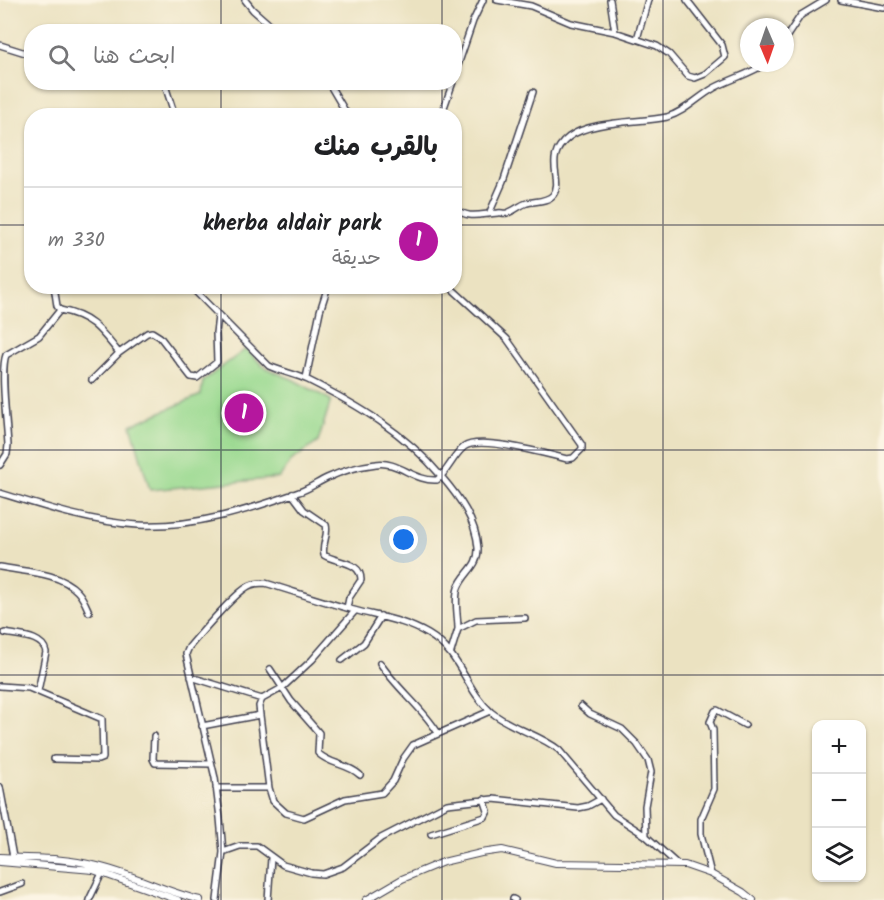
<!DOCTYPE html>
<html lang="ar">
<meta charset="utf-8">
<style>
:root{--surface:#fff;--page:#f2f2f2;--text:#202124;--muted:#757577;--line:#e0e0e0;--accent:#b5179e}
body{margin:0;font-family:Kalam,"Playpen Sans Arabic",sans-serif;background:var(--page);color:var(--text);direction:rtl}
.controls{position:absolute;right:18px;bottom:18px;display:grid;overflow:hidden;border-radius:12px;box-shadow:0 2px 4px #0004}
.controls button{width:54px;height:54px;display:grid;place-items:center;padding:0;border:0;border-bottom:2px solid var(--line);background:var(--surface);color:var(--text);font:30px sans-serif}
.compass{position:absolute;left:740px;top:18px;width:54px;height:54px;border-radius:50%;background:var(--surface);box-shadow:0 2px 4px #0004;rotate:178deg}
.you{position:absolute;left:404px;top:540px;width:21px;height:21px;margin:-15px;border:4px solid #fff;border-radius:50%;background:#1a73e8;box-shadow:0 0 0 9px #1a73e833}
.badge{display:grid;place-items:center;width:39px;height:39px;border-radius:50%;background:var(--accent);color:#fff;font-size:20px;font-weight:700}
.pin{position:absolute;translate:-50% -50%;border:3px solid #fff;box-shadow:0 2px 6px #0006}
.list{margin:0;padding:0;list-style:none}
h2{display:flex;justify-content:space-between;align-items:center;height:78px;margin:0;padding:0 24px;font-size:26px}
h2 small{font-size:20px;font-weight:400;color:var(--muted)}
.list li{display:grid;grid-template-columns:39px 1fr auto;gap:18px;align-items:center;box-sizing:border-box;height:108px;padding:0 24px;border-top:2px solid var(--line)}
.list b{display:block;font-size:22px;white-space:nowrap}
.list p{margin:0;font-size:20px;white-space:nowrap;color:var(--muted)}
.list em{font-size:20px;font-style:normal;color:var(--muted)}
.icon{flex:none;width:33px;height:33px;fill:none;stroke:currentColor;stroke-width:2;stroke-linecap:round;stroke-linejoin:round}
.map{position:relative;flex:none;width:884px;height:900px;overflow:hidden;direction:ltr}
.search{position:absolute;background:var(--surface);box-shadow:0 2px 4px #0004;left:24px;top:24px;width:438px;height:66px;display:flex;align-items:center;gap:15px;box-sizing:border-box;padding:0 21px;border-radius:24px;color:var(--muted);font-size:22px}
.panel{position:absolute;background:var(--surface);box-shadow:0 2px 4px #0004;left:24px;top:108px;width:438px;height:186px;border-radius:24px;direction:rtl}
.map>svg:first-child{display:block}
.green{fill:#99d98f;stroke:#5e7e65;stroke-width:1.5}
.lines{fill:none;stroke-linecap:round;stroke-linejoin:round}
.minor-casing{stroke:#403f4f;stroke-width:8}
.major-casing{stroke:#403f4f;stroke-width:8}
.minor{stroke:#fff;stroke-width:5}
.major{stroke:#fff;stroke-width:6}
.grid{fill:none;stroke:#22223b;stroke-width:1.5;stroke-opacity:0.55}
</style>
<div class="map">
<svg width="884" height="900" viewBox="0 0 884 900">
<rect width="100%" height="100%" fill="#fcf5e5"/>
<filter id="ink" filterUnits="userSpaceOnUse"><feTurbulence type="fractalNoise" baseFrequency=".0167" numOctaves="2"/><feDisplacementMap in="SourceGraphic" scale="12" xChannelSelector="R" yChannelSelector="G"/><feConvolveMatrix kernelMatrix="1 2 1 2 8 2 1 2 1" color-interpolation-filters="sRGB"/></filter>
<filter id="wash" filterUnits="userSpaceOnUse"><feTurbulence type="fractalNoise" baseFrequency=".008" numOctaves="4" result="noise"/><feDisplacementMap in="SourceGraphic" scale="24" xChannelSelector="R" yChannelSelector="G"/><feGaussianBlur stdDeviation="1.35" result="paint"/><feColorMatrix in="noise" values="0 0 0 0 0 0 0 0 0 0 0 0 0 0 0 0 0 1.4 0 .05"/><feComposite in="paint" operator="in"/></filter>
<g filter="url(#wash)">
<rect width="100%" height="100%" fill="#ebe2c1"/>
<path class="green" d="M 246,349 L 263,366 L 272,371 L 292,379 L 331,400 L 318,442 L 291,461 L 279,478 L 150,490 L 131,425 L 201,395 L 203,381 Z"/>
</g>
<g filter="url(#ink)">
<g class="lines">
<defs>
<path id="minor" d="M 245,0 L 253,10 L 278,32
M 497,0 L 531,6 L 571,23 L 615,32 L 657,46 L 669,54 L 688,76 L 695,78 L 705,74 L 725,57 L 722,45 L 687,0
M 610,0 L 615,32
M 841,0 L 884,8
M 637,39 L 648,0
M 785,39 L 801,15 L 826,0
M 0,45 L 32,55
M 454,77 L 473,21 L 483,0
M 164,82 L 175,116
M 328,82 L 348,116
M 441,116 L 453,82
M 454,208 C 469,220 480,214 498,213 C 502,212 502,214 507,213 C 514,211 520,205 527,203 C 535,201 547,202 553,195 C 565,179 541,159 569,137 C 592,120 640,123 667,117 C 685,112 698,97 714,88 C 731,79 750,74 767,63
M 489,214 L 503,182 L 533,92
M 54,286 L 57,306 L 60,310
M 190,286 L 269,366 C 282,372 296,374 308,380 C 358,405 405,433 441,476 C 459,497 476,520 478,548 C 479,567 464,572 458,588 C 454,600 458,616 458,629
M 60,310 C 91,316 100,329 119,353
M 306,378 L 320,311 L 328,286
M 92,380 L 119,353 L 147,333 L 152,332 L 160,337 L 191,377 L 197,378 L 217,362 L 216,333 L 218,316
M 0,465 L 7,454 L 8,445 C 7,424 0,370 6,355 L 39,336 L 60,310
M 0,493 C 45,507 91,522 138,525 C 192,528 249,510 299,492 C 309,489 318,482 327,478 C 342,471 360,466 376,464 C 397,460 415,482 437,480 C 448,471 453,456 464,447 C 479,435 547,454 567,459 L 573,458 L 582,449 L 582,445 L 507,339 L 449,286
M 292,494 L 304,510 L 326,525 C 329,535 321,545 324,555 C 337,563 361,561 361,580 L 349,598 L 347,608
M 0,567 C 25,572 59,572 77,591 C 83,597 86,605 89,612
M 5,633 C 19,636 43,636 46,652 L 38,691
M 451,652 L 458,629 L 476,620 L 525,618
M 342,660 L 364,643 L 381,616
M 380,663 C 397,689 422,707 438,733
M 270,669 L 291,701 L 319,733 L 318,753 C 330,765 347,763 360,775
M 191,677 L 262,699
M 0,686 L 29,688 L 102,719 L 103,758 L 98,760 L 54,759
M 581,706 L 590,714 L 622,729 L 637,744 L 648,760 L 651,772 L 645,806 L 646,836
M 260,715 L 269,788 L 273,801 L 286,813 L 304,818 L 345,799 L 382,793 L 393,781 L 403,759 L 413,745 L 490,711
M 202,726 L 260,715 L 259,706 L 262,699 L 282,688 L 312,660 L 355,611
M 154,736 L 153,759 L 155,763 L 211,764
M 0,787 L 13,857
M 216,788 L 269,788
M 431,834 L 485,817 L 488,811 L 484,799
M 223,852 L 240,846 L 257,846 L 283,865 L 311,873 L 323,874 L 343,867 L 381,838 L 447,804 L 493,799 L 578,808 L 588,806 L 601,799
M 711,874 L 701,834 L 701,819 L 714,789 L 713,730 L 710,722 L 715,711 L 717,710 L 745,725
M 0,892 L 22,884
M 513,899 L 515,900
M 89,900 L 102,873
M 217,900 L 223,852 L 220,818 L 215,778 L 186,654 L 189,647 C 201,633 237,590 251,585 C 256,583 260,583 265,583 C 295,592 324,602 354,610 C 379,617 405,620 428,634 C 462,654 464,688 491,712 C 512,729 539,734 559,750 L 614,815 L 646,836 L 676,863
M 268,900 L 271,858"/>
<path id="major" d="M 0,857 C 31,859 63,857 93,865 C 130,873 163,891 200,900
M 0,862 L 93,870 L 178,900
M 366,900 L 402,879 L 443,862 L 481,853 L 502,850 L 556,863 L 685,865 L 711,874 L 743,892 L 753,900"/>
</defs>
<use href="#minor" class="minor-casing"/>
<use href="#major" class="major-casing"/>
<use href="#minor" class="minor"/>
<use href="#major" class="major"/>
</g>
</g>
<path class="grid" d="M 221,0 L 221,32M 442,0 L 442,32M 663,0 L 663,900M 221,82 L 221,116M 442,82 L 442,116M 0,225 L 32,225M 454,225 L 884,225M 221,286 L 221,900M 442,286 L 442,900M 0,450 L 884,450M 0,675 L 884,675"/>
</svg>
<div class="controls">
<button>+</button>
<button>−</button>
<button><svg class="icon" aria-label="layers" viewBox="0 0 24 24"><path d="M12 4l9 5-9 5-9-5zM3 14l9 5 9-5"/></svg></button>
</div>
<svg class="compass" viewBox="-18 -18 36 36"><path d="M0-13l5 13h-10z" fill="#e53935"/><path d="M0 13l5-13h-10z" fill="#757577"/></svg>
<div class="you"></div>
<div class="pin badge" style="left:244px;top:413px">1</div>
<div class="search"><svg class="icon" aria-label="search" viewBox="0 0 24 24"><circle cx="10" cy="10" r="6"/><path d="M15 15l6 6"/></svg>ابحث هنا</div>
<section class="panel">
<h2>بالقرب منك<small></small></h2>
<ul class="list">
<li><span class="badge">1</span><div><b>kherba aldair park</b><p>حديقة</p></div><em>330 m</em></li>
</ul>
</section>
</div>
